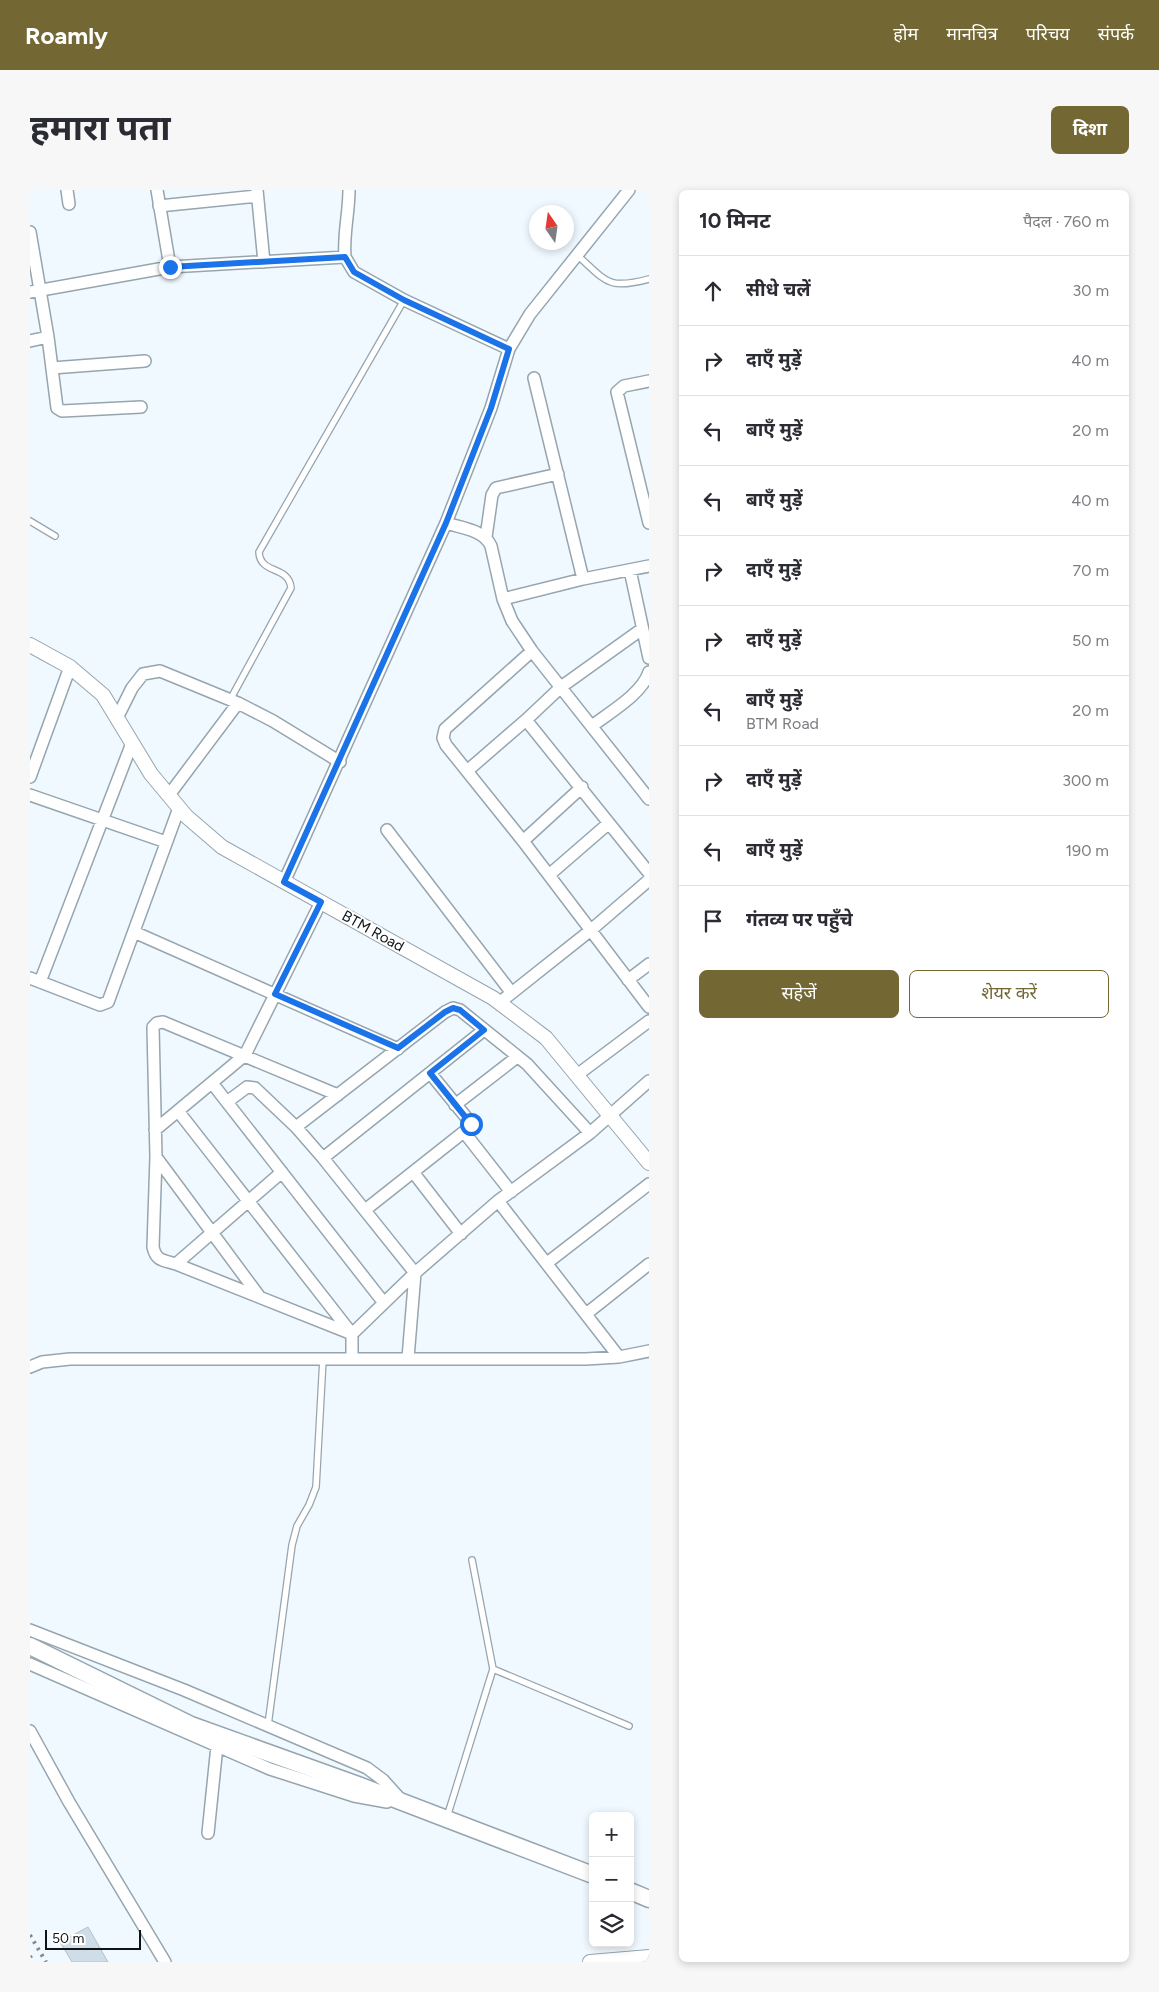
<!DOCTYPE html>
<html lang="hi">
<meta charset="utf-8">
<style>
:root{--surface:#fff;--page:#f7f7f7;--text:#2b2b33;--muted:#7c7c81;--line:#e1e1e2;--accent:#736734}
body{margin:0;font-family:Figtree,"Noto Sans Devanagari",sans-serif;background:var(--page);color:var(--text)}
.controls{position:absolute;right:15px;bottom:15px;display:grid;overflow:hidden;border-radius:8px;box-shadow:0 2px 8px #0003}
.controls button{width:45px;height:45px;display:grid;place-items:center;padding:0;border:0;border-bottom:1px solid var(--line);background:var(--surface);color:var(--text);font:25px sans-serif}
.compass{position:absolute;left:499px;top:15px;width:45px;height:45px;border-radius:50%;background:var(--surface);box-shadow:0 2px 8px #0003;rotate:347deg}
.scale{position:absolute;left:15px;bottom:12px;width:96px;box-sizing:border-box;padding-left:5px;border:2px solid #0d1316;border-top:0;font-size:14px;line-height:18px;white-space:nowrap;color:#0d1316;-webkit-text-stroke:4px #fff;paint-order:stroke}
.stop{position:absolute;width:15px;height:15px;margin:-11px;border:4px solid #1a73e8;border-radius:50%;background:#fff}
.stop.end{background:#1a73e8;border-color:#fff;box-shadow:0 1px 5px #0008}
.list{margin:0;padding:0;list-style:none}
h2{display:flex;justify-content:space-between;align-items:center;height:65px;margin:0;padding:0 20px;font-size:21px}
h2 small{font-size:16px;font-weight:400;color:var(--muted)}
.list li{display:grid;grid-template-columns:32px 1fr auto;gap:15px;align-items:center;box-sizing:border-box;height:70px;padding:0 20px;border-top:1px solid var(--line)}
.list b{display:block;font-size:19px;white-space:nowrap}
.list p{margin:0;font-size:16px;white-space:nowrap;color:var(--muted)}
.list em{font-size:16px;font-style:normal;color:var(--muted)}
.actions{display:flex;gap:10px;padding:15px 20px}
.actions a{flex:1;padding:11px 0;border:1px solid var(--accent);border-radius:8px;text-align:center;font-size:18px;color:var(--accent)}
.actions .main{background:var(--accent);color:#fff}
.icon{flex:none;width:28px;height:28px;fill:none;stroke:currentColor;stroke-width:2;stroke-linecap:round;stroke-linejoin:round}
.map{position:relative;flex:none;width:619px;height:1772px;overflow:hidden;border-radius:8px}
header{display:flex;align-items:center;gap:30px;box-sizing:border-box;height:70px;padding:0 25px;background:var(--accent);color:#fff}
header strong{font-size:24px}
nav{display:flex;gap:28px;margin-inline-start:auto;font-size:18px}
.intro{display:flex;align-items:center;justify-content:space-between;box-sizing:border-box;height:120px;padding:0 30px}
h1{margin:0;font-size:35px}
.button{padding:12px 22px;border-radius:8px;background:var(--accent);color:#fff;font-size:18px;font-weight:700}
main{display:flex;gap:30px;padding:0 30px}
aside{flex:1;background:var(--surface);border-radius:8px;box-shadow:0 2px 8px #0003}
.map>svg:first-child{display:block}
.building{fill:#cedde7;stroke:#b1c0ca}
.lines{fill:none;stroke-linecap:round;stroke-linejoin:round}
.service-casing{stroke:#96a5ae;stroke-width:8}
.minor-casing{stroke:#96a5ae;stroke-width:14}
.tertiary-casing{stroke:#96a5ae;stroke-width:16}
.secondary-casing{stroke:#96a5ae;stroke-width:19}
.service{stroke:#fff;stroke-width:5.5}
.minor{stroke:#fff;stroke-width:11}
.tertiary{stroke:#fff;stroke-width:14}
.secondary{stroke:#fff;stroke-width:16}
.rail{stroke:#81898e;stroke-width:4;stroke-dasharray:2.5 5;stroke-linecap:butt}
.route{stroke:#1a73e8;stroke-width:6}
.labels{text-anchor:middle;stroke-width:4;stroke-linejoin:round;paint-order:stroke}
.street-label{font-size:15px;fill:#0d1316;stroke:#fff}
</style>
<header>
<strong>Roamly</strong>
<nav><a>होम</a><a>मानचित्र</a><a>परिचय</a><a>संपर्क</a></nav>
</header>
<div class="intro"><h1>हमारा पता</h1><a class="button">दिशा</a></div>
<main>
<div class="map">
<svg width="619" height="1772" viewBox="0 0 619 1772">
<rect width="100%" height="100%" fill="#f0f9ff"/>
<path class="building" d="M 58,1737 L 78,1772 L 42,1772 L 30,1752 Z"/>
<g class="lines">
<defs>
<path id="service" d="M 547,65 C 577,92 578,100 619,89
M 0,331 L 25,346
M 200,510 L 261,398 C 259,375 230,385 229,362 L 374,110
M 463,1479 L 599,1536
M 238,1535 L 262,1355 L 267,1336 L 279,1315 L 286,1297 L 293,1169
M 417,1627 L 463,1479 L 442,1370"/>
<path id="minor" d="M 37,0 L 39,14
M 127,0 L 140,77
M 227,0 L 234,72
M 129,16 L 227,6
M 0,42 L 18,147 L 27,218 L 32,221 L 111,217
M 315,67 C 313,45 319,23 319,0
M 0,102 L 140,77 L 315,67 L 324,82 L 374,110 L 479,159
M 0,151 L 18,147
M 22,178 L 115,171
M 504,188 L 553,389
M 619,191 L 594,196 L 587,202 L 619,333
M 416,333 C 432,338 454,340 461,356 L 473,409 L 482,431 L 502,461 L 619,609
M 456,347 L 462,305 L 466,298 L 528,284
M 600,380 L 619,468
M 473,409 L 553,389 L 619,376
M 502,461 L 415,539 L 413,548 L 416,555 L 493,651 L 619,817
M 87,528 L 102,498 L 113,484 L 130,481 L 208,513 L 243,531 L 310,572
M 496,530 L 619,683
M 562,536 C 580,522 612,504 619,482
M 437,581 L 496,530 L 531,497 L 612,439
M 0,587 L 40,477
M 0,605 L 136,652
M 139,605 L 208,513
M 357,640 L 481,802
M 493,651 L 552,597
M 519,685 L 579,633
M 254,692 L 416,333 L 461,218 L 479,159 L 500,124 L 599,0
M 104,742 L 368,859
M 0,788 L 70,815 L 78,812 L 149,618
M 598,790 L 619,774
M 10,792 L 102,553
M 469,813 L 561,740 L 619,690
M 547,885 L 619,831
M 182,893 L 354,1113
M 308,905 L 133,832 L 127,833 L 123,837 L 126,967 L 123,1057 C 126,1071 133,1070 146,1074 L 322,1144
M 197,912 L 217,897 L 225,898 L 266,937 L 293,968 L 385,1083 L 378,1168
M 425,915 L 487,867
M 148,921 L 322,1144 L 322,1168
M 266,937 L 415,822 L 423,818 L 430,820 L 497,874 L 560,943
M 125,940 L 215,865 L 291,712
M 434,942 L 481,1002
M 126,967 L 229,1106
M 293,968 L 454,840
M 383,982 L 431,1044
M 468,1011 L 589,1167
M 335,1020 L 440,937 L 440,932 L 400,883
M 517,1073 L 619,994
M 146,1074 L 252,982
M 556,1124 L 619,1074
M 322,1144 L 385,1083 L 468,1011 L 560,943 L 619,891
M 0,1177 L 12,1172 L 40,1169 L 556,1169 L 589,1167 L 619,1161
M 0,1440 L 154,1500 L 337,1578 L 353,1590 L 371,1610
M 0,1474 L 240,1579 L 324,1606 L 357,1612
M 0,1541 L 39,1612 L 135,1772
M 178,1643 L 187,1556"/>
<path id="tertiary" d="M 0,455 L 40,477 L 73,505 L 121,584 L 156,626 L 192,657 L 463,808 L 516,848 L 619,973
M 560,1772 L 619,1767"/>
<path id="secondary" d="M 0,1456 L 161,1535 L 328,1595 L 563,1685
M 600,1701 L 619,1709"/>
</defs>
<use href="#service" class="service-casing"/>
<use href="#minor" class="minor-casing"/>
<use href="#tertiary" class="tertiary-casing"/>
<use href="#secondary" class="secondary-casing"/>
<use href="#service" class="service"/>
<use href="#minor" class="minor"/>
<use href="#tertiary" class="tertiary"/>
<use href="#secondary" class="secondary"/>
<path class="rail" d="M 0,1745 L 16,1772
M 0,1766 L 3,1772"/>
</g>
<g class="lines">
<path class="route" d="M 140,77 L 315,67 L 324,82 L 374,110 L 479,159 L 461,218 L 416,333 L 254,692 L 291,712 L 245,804 L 368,858 L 415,822 L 423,818 L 430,820 L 454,840 L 400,883 L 441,934"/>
</g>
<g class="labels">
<g class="street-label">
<text transform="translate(343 741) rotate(29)" y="5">BTM Road</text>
</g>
</g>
</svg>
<div class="controls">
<button>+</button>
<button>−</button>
<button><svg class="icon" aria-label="layers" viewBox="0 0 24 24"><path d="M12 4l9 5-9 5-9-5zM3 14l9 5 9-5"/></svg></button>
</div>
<svg class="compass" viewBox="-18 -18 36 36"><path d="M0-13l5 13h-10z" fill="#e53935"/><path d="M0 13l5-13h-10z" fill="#7c7c81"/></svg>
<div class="scale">50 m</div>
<div class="stop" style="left:441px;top:934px"></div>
<div class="stop end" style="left:140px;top:77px"></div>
</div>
<aside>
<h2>10 मिनट<small>पैदल · 760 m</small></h2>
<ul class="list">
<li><svg class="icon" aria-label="ahead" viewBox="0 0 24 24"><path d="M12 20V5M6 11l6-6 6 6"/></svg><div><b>सीधे चलें</b></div><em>30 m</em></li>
<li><svg class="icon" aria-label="right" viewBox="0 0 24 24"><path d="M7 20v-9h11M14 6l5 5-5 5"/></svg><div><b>दाएँ मुड़ें</b></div><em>40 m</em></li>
<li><svg class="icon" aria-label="left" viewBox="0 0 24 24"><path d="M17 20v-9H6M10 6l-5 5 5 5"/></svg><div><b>बाएँ मुड़ें</b></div><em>20 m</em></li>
<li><svg class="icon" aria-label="left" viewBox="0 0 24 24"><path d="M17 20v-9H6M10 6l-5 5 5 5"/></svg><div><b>बाएँ मुड़ें</b></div><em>40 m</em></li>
<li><svg class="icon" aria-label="right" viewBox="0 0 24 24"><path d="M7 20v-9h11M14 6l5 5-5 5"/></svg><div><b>दाएँ मुड़ें</b></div><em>70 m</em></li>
<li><svg class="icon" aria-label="right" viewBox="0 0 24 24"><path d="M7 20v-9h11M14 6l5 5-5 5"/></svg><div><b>दाएँ मुड़ें</b></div><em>50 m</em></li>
<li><svg class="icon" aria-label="left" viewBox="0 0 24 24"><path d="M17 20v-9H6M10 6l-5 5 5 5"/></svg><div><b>बाएँ मुड़ें</b><p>BTM Road</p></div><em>20 m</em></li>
<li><svg class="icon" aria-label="right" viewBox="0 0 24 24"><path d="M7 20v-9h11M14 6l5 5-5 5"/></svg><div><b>दाएँ मुड़ें</b></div><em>300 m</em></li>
<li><svg class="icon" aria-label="left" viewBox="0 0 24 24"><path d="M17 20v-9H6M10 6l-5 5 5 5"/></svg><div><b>बाएँ मुड़ें</b></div><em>190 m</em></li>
<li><svg class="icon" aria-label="arrive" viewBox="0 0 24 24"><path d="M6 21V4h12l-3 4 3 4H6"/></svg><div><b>गंतव्य पर पहुँचे</b></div></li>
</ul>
<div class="actions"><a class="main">सहेजें</a><a>शेयर करें</a></div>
</aside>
</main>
